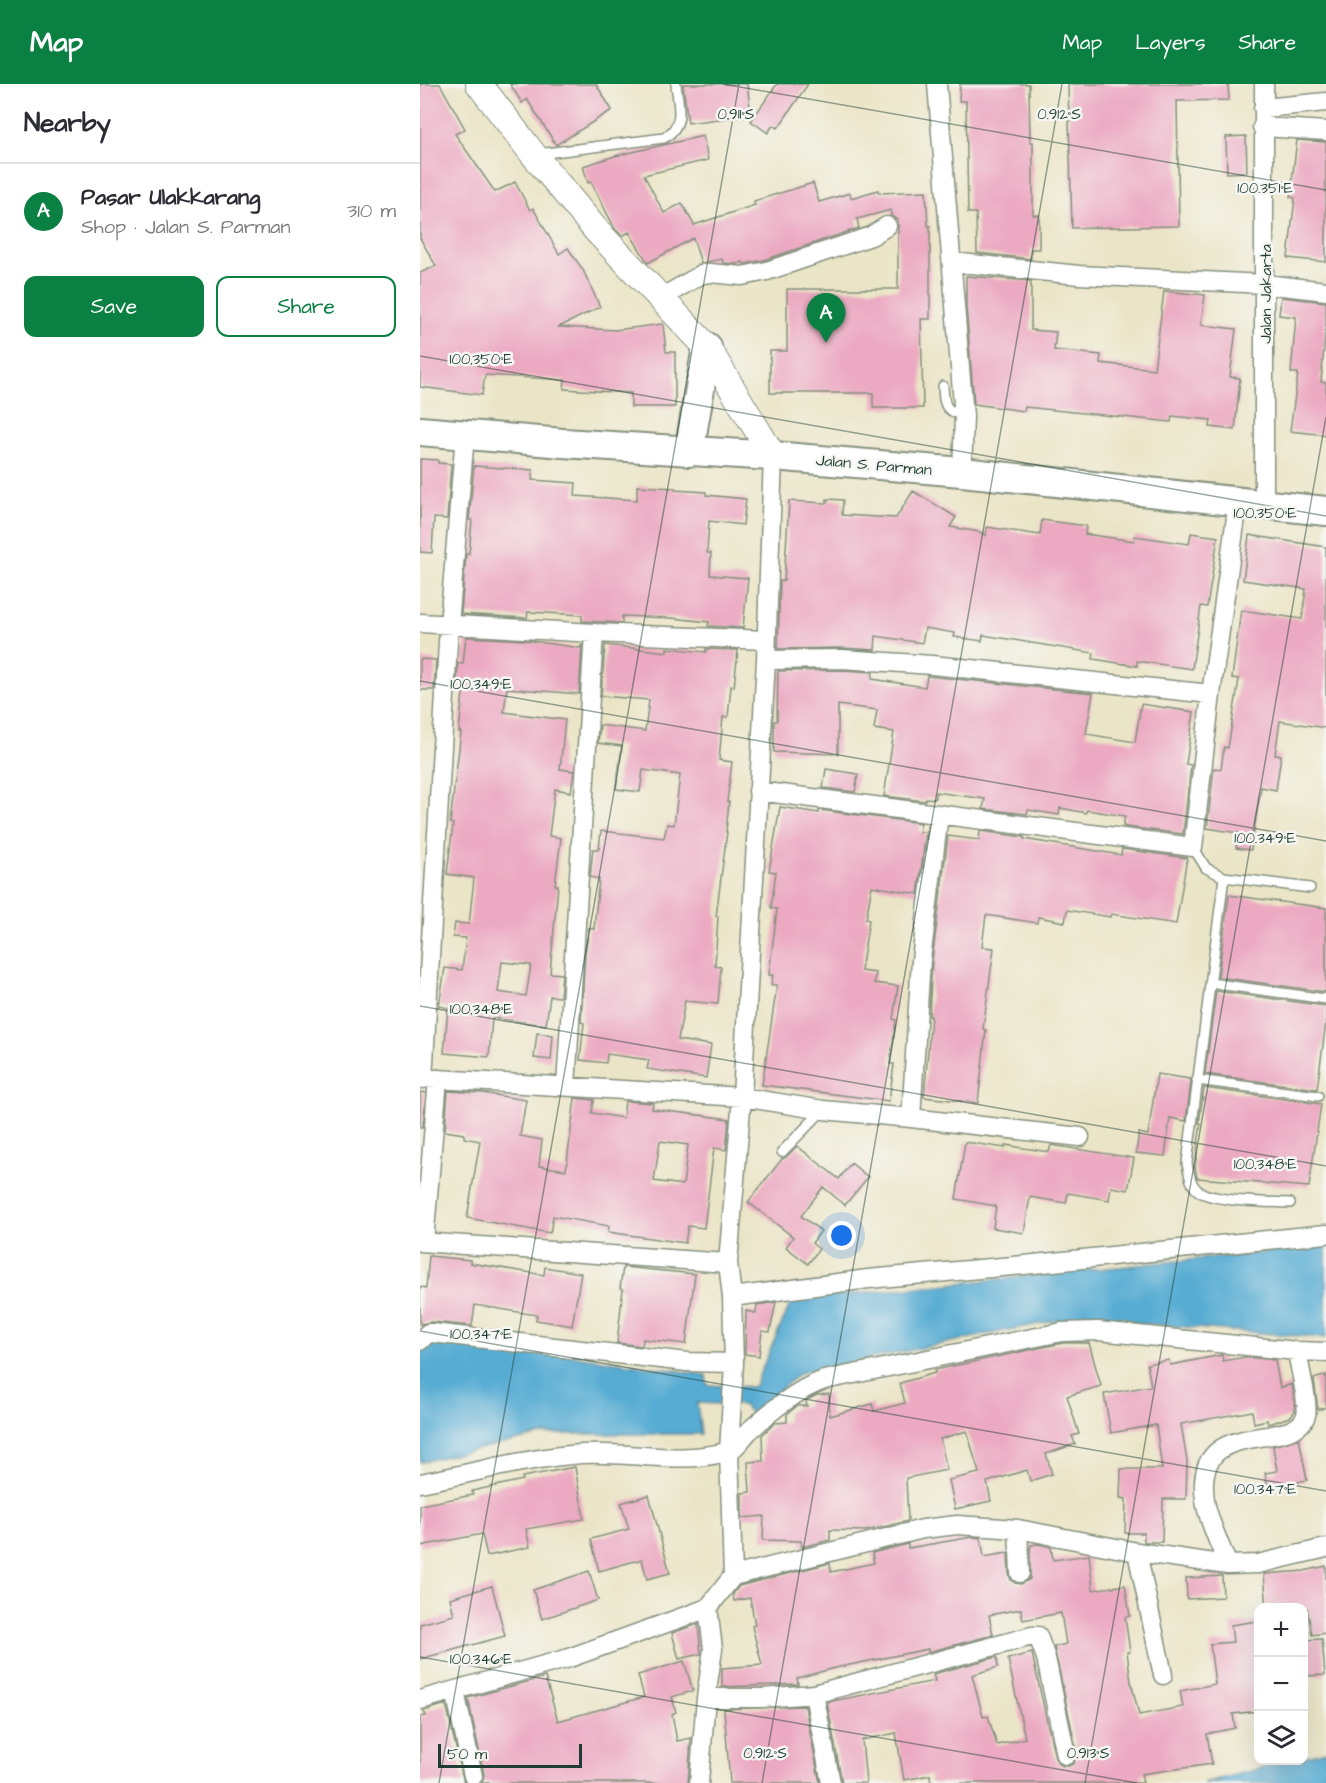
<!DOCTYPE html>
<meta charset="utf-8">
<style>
:root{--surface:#fff;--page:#f7f7f7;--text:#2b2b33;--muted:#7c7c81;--line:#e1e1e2;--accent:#0b8043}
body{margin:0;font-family:"Architects Daughter",sans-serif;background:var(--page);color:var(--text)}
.controls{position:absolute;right:18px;bottom:18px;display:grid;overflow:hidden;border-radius:12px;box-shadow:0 6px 24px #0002}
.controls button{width:54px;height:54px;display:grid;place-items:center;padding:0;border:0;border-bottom:2px solid var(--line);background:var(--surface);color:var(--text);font:30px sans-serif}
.scale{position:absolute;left:18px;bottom:15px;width:144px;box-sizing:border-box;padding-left:6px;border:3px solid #1f3d34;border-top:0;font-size:16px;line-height:21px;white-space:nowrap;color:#1f3d34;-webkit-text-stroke:4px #f6f6f2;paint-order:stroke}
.you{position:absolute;left:422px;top:1152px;width:21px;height:21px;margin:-15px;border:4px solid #fff;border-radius:50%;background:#1a73e8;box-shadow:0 0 0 9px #1a73e833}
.badge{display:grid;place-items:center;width:39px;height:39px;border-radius:50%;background:var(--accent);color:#fff;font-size:20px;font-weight:700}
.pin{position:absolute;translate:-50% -50px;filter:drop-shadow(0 2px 3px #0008)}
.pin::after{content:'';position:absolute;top:32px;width:21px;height:18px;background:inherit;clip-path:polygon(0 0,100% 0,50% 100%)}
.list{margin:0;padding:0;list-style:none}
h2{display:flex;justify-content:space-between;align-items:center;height:78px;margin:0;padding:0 24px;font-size:26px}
h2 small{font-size:20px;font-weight:400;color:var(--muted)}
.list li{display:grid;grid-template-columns:39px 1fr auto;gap:18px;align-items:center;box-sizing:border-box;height:96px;padding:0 24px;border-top:2px solid var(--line)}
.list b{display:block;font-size:22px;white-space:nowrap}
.list p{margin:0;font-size:20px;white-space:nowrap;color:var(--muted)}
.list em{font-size:20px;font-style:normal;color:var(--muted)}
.actions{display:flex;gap:12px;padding:18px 24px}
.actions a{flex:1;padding:14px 0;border:2px solid var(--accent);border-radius:12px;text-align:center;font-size:21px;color:var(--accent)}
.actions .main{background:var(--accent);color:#fff}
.icon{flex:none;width:33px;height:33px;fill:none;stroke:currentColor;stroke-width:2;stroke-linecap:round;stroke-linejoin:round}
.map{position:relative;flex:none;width:906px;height:1699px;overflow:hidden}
header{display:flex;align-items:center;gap:36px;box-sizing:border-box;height:84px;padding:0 30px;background:var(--accent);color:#fff}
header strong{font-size:28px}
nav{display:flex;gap:33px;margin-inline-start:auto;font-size:21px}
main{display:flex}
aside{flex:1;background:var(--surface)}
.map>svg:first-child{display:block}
.water{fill:#57acd3;stroke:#3b7484;stroke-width:1.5}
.building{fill:#ecaac2;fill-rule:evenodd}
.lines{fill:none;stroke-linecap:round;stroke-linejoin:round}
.service-casing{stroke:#85917e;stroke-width:12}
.minor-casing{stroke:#85917e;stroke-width:21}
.secondary-casing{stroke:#85917e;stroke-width:28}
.primary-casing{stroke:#85917e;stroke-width:32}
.service{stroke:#fff;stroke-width:9}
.minor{stroke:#fff;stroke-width:18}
.secondary{stroke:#fff;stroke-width:26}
.primary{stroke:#fff;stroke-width:28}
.ticks{fill:none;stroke:#1f3d34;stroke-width:1.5;stroke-opacity:0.45}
.labels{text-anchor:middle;stroke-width:5;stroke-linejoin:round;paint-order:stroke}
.street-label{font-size:16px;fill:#1f3d34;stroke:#f6f6f2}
.ticks-label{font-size:15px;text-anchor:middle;fill:#1f3d34;stroke:#f6f6f2;stroke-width:5;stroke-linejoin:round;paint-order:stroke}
</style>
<header>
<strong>Map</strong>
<nav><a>Map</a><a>Layers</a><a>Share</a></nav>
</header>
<main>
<aside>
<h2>Nearby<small></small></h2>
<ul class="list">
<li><span class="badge">A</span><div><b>Pasar Ulakkarang</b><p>Shop · Jalan S. Parman</p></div><em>310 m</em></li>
</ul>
<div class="actions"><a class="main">Save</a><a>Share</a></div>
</aside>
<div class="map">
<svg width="906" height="1699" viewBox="0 0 906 1699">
<rect width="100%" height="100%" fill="#f6f6f2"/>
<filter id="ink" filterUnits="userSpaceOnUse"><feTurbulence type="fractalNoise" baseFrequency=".0167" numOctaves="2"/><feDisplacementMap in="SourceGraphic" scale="12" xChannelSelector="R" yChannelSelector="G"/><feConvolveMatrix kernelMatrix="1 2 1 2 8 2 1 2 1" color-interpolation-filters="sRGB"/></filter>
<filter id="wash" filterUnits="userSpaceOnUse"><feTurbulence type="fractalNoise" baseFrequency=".008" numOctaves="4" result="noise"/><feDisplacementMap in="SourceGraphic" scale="24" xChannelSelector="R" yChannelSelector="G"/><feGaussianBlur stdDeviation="1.35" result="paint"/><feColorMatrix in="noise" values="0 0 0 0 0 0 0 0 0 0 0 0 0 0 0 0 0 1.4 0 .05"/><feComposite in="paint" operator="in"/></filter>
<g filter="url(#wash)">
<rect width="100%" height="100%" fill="#ebe5c7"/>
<path class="water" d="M 906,1162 L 906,1254 L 648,1234 L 380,1289 L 332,1330 L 323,1321 L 277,1319 L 281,1350 L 126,1350 L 0,1378 L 0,1259 L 10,1251 L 286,1291 L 287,1301 L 334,1303 L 372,1216 Z
M 906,1667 L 906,1699 L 784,1699 L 869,1677 L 884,1676 L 884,1673 Z"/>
<g id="blocks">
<path class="building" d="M 0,0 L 20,0 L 45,45 L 35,50 L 75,108 L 95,98 L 110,126 L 113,124 L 139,170 L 148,164 L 163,186 L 180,223 L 139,243 L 195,246 L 243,240 L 246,268 L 255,268 L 255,323 L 211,323 L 211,309 L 144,305 L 145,296 L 65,291 L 62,311 L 0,303 L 0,189 L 16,182 L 0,154 Z
M 90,0 L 176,0 L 192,26 L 136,61 L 107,15 L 102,19 Z
M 263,0 L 327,0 L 331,31 L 268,39 Z
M 357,0 L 388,0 L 358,44 L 353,41 L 348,49 L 331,37 Z
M 540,0 L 609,0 L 610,58 L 613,58 L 613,131 L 619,131 L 619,165 L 611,165 L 611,175 L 557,169 L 556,129 L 548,129 L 546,17 L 539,17 Z
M 648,0 L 808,0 L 809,16 L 757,17 L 759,142 L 652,144 Z
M 283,52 L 288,76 L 224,91 L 244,129 L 262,119 L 274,141 L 335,121 L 334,117 L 393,99 L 399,118 L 430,109 L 431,114 L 458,106 L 459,109 L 506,107 L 508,142 L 510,142 L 510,235 L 501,235 L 503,324 L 453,324 L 453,309 L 350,309 L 350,267 L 367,267 L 367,205 L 478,205 L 478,136 L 471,132 L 471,126 L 437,135 L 439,144 L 344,176 L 324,180 L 323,178 L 317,180 L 303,179 L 302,175 L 281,179 L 273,154 L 228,179 L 209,148 L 202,152 L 195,145 L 171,98 L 168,99 L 163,82 L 195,72 Z
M 826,52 L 827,88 L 807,89 L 806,53 Z
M 877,56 L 906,58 L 906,178 L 868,174 L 875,114 L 870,113 Z
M 546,192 L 611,197 L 611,246 L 636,248 L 634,266 L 681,271 L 680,279 L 734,285 L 744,207 L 785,211 L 781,241 L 816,245 L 810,293 L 820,294 L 815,346 L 790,343 L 791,336 L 752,332 L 751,338 L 605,323 L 604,327 L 554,320 L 546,222 Z
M 861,213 L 906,218 L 906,241 L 901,298 L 906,299 L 906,351 L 870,347 L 878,289 L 871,289 L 876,233 L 859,231 Z
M 0,375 L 18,376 L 18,379 L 31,380 L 27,435 L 14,434 L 12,469 L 0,468 Z
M 54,382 L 113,386 L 112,396 L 156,399 L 155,412 L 217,416 L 217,402 L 255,404 L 255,406 L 286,408 L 286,411 L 326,415 L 323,441 L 289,437 L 287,469 L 291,469 L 290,491 L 328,494 L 323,544 L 288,542 L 289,538 L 251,534 L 202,532 L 202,539 L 162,537 L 162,531 L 108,528 L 107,534 L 41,530 L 46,470 L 49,470 L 52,436 L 49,436 Z
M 493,407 L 536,433 L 530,443 L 560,448 L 566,452 L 567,443 L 620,451 L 622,436 L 666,442 L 665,450 L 714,457 L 715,452 L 769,460 L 771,449 L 798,453 L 787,523 L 781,522 L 772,585 L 717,577 L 717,582 L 673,575 L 674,569 L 563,551 L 562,557 L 534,553 L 535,549 L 505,544 L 502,559 L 456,552 L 455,566 L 422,564 L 358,565 L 360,497 L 364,497 L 369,417 L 407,419 L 407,415 L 423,416 L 422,431 L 476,434 Z
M 829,451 L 906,463 L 906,644 L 860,637 L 855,671 L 861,671 L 856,706 L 841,703 L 831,766 L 816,764 L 819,749 L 787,744 L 794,684 L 801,685 L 804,663 L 808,664 L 819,595 L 812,594 L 821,526 L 882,535 L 886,505 L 823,496 Z
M 46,553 L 105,556 L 160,564 L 162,560 L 159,610 L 87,604 L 84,628 L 145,636 L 140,685 L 154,687 L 151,708 L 135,705 L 129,752 L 141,754 L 135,801 L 138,801 L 130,889 L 142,890 L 140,913 L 130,912 L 126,941 L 72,934 L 69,973 L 24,969 L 28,924 L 19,922 L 25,884 L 42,886 L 46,854 L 33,853 L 35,839 L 49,840 L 54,794 L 27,790 L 33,740 L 30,739 L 41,648 L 39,648 L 44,599 L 37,598 L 38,579 L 43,580 ZM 82,878 L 111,881 L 106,912 L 78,908 Z
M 185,561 L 247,568 L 247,564 L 286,568 L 286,565 L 318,566 L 314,603 L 311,602 L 308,633 L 303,633 L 299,676 L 312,678 L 307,718 L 309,718 L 306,748 L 307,748 L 296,832 L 298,832 L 295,882 L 301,883 L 298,920 L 265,917 L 258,956 L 291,961 L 286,994 L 227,985 L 229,976 L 187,970 L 186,979 L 160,976 L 164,939 L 161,938 L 165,870 L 169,844 L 174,845 L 179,795 L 170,793 L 173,765 L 179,765 L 181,747 L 244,754 L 247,740 L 254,741 L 260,691 L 223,686 L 220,708 L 196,705 L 202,662 L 178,659 L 180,641 L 225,647 L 229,616 L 181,612 Z
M 0,575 L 16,576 L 14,606 L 0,606 Z
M 422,586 L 453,588 L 452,595 L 505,603 L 507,592 L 673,609 L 666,650 L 715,658 L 721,620 L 774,628 L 766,680 L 771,681 L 763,750 L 706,743 L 703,742 L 705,732 L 667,726 L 666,729 L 640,724 L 639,731 L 608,726 L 607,730 L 563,725 L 565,715 L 516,708 L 515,715 L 506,714 L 505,717 L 464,712 L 474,648 L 454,645 L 457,626 L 418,621 L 418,670 L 354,668 L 354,637 L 357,637 L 358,587 Z
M 406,685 L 438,690 L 435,708 L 403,704 Z
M 360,723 L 399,729 L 399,726 L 501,739 L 499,748 L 506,748 L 498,810 L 452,802 L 446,835 L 449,836 L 441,887 L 456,889 L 454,899 L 478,902 L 473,935 L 476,936 L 470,980 L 474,980 L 469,1017 L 342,1001 L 357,901 L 351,901 L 353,891 L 349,891 L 357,825 L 351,824 L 356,788 L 349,787 Z
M 560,747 L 604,753 L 604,755 L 701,771 L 702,765 L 767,774 L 756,840 L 691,830 L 690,833 L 647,826 L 645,838 L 618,833 L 617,839 L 566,831 L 562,863 L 574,864 L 563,945 L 566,946 L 558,1019 L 504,1013 L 511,932 L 509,932 L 512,877 L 528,752 L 559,756 Z
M 809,811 L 906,824 L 906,908 L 798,893 Z
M 796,907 L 906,922 L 906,938 L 897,1005 L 785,990 Z
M 117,949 L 133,951 L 131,976 L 114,974 Z
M 737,990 L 770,995 L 771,998 L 766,1037 L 750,1034 L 745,1072 L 716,1069 L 719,1049 L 728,1051 Z
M 784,1004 L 901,1020 L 889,1103 L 777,1094 L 775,1083 L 781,1039 L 779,1039 Z
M 28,1007 L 62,1009 L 106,1016 L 100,1052 L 122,1056 L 119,1082 L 146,1086 L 155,1014 L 174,1016 L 172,1029 L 203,1034 L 205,1017 L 233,1019 L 232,1025 L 309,1035 L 306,1066 L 294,1064 L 284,1144 L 268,1142 L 265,1159 L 188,1148 L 189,1142 L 133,1132 L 130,1149 L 47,1134 L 60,1057 L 44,1054 L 44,1050 L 25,1047 ZM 240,1057 L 268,1061 L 263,1101 L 234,1097 Z
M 0,1008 L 6,1009 L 3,1043 L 0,1043 Z
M 545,1058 L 585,1064 L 585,1061 L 629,1068 L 631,1061 L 714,1074 L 708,1106 L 691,1103 L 689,1116 L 648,1109 L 646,1119 L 610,1113 L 604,1149 L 573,1144 L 576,1122 L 536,1115 Z
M 377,1062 L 419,1095 L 431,1079 L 448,1093 L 425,1121 L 403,1103 L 381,1132 L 401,1147 L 392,1159 L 399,1165 L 388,1180 L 366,1163 L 373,1153 L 328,1118 L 362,1075 L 366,1073 Z
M 9,1172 L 50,1176 L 50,1179 L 124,1191 L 125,1183 L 161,1189 L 152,1242 L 116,1236 L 117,1231 L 55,1221 L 52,1242 L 12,1238 L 0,1240 L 0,1203 L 6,1204 Z
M 203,1183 L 275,1190 L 266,1260 L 223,1255 L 222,1262 L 197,1259 L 203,1205 L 200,1204 Z
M 356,1218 L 350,1248 L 342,1247 L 339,1272 L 325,1270 L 326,1227 L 336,1229 L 337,1221 Z
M 643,1259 L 669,1259 L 681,1302 L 647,1312 L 659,1350 L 652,1352 L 655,1360 L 626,1370 L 632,1390 L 610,1397 L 607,1386 L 567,1398 L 571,1417 L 535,1425 L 529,1396 L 559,1389 L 547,1347 L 520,1355 L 527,1386 L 486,1394 L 488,1437 L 446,1447 L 410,1446 L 410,1456 L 382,1463 L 381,1457 L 343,1456 L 344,1432 L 322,1434 L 322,1409 L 330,1408 L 328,1378 L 343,1377 L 342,1351 L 355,1339 L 367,1338 L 367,1330 L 377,1322 L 387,1322 L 386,1317 L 389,1315 L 397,1311 L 409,1310 L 410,1332 L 452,1320 L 454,1327 L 485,1319 L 480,1299 L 515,1289 L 514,1286 Z
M 802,1271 L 803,1277 L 825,1273 L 855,1276 L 860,1304 L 872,1300 L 875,1327 L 870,1333 L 848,1340 L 847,1336 L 834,1339 L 832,1327 L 761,1340 L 767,1377 L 766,1415 L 743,1415 L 742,1458 L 724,1458 L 724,1449 L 705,1449 L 706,1415 L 700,1414 L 701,1385 L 742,1385 L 736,1341 L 691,1349 L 684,1310 L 731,1302 L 727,1280 L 749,1276 L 750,1281 Z
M 906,1291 L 906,1323 L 898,1326 L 894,1295 Z
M 879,1354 L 887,1396 L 848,1404 L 845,1389 L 857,1387 L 853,1362 Z
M 155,1383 L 164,1435 L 106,1445 L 110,1463 L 67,1472 L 62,1450 L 0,1462 L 0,1421 L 53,1411 L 52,1407 L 103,1396 L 102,1393 Z
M 229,1411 L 250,1489 L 227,1495 L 222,1475 L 179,1487 L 171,1455 L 209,1445 L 201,1419 Z
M 552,1453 L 561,1454 L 564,1473 L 588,1469 L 589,1490 L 591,1496 L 595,1499 L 601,1500 L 610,1495 L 610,1465 L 611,1461 L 618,1460 L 631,1463 L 633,1476 L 669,1471 L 673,1506 L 705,1501 L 710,1532 L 705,1533 L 710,1568 L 707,1568 L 711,1598 L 719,1631 L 763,1623 L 760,1607 L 795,1600 L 790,1560 L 813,1558 L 811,1541 L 837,1537 L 838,1627 L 813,1630 L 815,1644 L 787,1650 L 792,1680 L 721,1690 L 723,1699 L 511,1699 L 510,1691 L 484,1696 L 476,1649 L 442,1656 L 446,1699 L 422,1699 L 407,1618 L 515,1597 L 513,1590 L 577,1573 L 578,1583 L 552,1591 L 563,1633 L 568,1632 L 577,1661 L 591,1658 L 605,1654 L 588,1575 L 612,1569 L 635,1674 L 638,1679 L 643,1682 L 649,1682 L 654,1679 L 657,1669 L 634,1563 L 646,1560 L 641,1529 L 603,1536 L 601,1525 L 569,1531 L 573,1551 L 508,1568 L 508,1565 L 415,1584 L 377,1594 L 378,1600 L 302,1603 L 302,1584 L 342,1581 L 332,1542 L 335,1541 L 330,1514 L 314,1517 L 313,1510 L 319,1502 L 410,1479 L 411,1488 L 454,1479 L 452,1469 L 488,1460 L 488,1464 Z
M 906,1482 L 906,1549 L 892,1551 L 887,1524 L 847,1524 L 844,1490 L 884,1487 Z
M 169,1487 L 178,1516 L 122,1535 L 113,1506 Z
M 802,1492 L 803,1513 L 767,1515 L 766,1494 Z
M 72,1502 L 85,1552 L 0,1575 L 0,1540 L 34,1531 L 30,1514 Z
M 278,1540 L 281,1570 L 259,1575 L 252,1549 Z
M 902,1555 L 905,1591 L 884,1592 L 884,1556 Z
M 264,1577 L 273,1607 L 252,1613 L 256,1628 L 252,1630 L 257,1657 L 271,1654 L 268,1699 L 62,1699 L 64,1690 L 48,1614 L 125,1593 L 138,1637 L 224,1613 L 218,1591 Z
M 26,1620 L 44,1699 L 0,1699 L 0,1633 L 6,1632 L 4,1627 Z
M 382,1622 L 385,1623 L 400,1699 L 310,1699 L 304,1625 Z"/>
</g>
</g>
<g filter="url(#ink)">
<use href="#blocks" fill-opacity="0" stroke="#85917e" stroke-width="1.5"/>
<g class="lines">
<defs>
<path id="service" d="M 118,70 L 244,54 C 266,41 258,22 256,0
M 523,302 C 524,321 524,327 544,332
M 773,763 L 786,784 L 804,793 L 767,1079 C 769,1089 770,1102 780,1108 C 798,1118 849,1118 870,1119
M 804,793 L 890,804
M 790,899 L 906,915
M 777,996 L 898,1012
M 362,1068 L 403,1026"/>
<path id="minor" d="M 517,0 L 544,332 L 542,388
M 844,0 L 844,420
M 843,24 L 906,18
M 842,43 L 906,47
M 532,178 L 659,191 L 845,200 L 906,207
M 241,214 L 282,190 L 290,189 L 322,192 L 347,187 L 451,152 L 467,142
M 0,539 L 174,549 L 346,556
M 346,576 L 422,575 L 512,581 L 791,610
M 338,707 L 773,763 L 791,610 L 818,419
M 519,731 L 501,876 L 491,1034 L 660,1053
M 0,994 L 322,1013 L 403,1026 L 491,1034
M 3,995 L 29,541 L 45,351
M 146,1002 L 174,549
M 0,1158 L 308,1179
M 4,1158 L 18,995
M 312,1213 L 448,1195 L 604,1181 L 906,1150
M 0,1257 L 8,1249 L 12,1249 L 267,1278 L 314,1279
M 0,1399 C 53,1389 107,1374 161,1370 C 210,1367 258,1381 306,1368 C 315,1366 323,1353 329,1347 C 351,1327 376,1306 404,1296 L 642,1248 L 678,1247 L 877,1267 L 906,1268
M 598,1445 L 600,1489
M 717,1468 L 743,1591
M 808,1481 C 801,1463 787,1434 785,1416 C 772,1328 874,1371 886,1331 C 889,1319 879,1282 877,1267
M 313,1492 L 503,1445 L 537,1441 L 598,1445 L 717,1468 L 808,1481 L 838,1480 L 906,1464
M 35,1607 L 53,1692
M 394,1610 L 411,1699
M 286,1614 L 342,1614 L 394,1610 L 612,1552 L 618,1552 L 626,1574 L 646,1671
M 0,1616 L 149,1574 L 288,1524 L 313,1492 L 309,1367 L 314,1279 L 312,1213 L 308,1179 L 322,1013 L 346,576 L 353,372
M 279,1699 L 286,1614 L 293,1565 L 288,1524"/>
<path id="secondary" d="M 59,0 L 113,70 L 176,146 L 287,263 L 353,372"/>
<path id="primary" d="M 0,347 L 143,359 L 353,372 L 542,388 L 906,427
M 269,368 L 287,263"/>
</defs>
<use href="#service" class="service-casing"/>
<use href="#minor" class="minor-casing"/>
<use href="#secondary" class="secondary-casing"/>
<use href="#primary" class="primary-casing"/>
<use href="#service" class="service"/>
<use href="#minor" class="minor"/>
<use href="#secondary" class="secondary"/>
<use href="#primary" class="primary"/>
</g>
</g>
<path class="ticks" d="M 303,0 L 906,106M 0,272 L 906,432M 0,597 L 906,757M 0,922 L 906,1082M 0,1247 L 906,1407M 0,1573 L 717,1699M 19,1699 L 319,0M 342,1699 L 642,0M 665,1699 L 906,333"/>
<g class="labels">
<g class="street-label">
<text transform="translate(845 210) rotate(-90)" y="6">Jalan Jakarta</text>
<text transform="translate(454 380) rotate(5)" y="6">Jalan S. Parman</text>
</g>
</g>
<g class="ticks-label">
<text x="316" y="35">0.911°S</text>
<text x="639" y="35">0.912°S</text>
<text x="845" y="109">100.351°E</text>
<text x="61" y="280">100.350°E</text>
<text x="845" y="434">100.350°E</text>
<text x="61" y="605">100.349°E</text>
<text x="845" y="759">100.349°E</text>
<text x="61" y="930">100.348°E</text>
<text x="845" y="1085">100.348°E</text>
<text x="61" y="1255">100.347°E</text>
<text x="845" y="1410">100.347°E</text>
<text x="61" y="1580">100.346°E</text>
<text x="345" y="1674">0.912°S</text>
<text x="668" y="1674">0.913°S</text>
</g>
</svg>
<div class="controls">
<button>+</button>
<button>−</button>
<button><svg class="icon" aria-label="layers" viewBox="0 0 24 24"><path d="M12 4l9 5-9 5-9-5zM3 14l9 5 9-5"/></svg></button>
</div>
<div class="scale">50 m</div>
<div class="you"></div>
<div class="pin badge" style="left:406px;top:259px">A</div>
</div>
</main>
